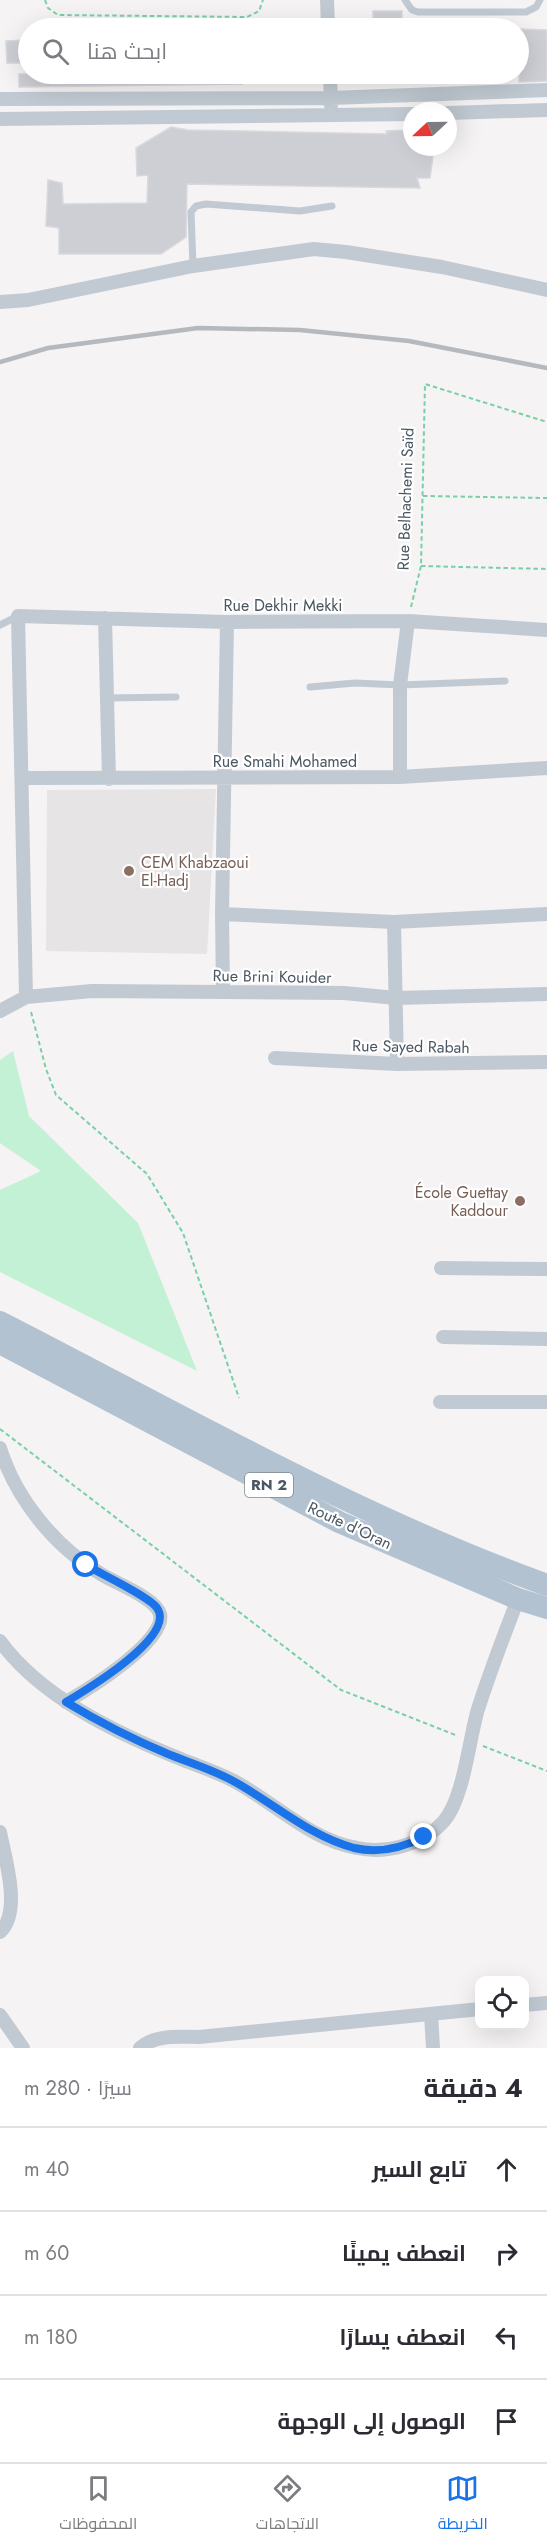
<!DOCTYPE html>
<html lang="ar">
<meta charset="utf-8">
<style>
:root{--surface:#fff;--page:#f7f7f7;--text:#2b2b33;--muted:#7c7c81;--line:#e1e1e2;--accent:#1a73e8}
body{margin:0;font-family:Jost,Cairo,sans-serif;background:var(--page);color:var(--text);direction:rtl}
.controls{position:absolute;right:18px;bottom:18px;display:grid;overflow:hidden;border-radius:12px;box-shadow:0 6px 24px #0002}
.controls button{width:54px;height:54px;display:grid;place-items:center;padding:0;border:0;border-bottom:2px solid var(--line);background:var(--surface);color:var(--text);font:30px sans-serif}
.compass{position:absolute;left:403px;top:102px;width:54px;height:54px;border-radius:50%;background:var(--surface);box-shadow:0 6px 24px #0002;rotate:248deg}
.stop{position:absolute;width:18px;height:18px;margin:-14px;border:4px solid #1a73e8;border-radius:50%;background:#fff}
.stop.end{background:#1a73e8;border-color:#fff;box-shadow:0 2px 6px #0008}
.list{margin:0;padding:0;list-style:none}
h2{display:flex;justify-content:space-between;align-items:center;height:78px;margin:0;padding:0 24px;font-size:26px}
h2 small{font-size:20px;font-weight:400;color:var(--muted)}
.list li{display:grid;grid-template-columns:39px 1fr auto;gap:18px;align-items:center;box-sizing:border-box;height:84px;padding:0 24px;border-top:2px solid var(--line)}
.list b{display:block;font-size:22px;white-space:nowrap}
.list em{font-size:20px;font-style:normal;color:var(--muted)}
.icon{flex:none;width:33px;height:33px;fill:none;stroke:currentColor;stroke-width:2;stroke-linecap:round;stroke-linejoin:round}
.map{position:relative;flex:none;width:547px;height:2048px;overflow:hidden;direction:ltr}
.search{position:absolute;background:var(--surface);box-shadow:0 6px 24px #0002;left:18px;right:18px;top:18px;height:66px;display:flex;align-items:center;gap:15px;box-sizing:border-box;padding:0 21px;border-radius:33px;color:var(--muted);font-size:22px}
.sheet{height:414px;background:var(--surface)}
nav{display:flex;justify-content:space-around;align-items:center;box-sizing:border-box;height:84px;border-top:2px solid var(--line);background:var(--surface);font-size:16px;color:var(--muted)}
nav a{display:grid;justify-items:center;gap:3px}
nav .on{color:var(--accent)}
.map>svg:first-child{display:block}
.education{fill:#e6e4e5}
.green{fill:#c3f1d5}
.building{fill:#cdcfd5;stroke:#d7d9de;stroke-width:1.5}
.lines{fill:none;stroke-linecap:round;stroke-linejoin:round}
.path{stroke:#7ad0a6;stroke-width:2;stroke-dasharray:4.5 3;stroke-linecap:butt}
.lane{stroke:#c1cad2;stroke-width:7}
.street{stroke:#c1cad2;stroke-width:14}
.primary{stroke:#b3c2d1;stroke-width:22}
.rail{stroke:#b5b8bd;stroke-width:4.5}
.route{stroke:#1a73e8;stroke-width:8}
.education-dot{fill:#8d6e63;stroke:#fff;stroke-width:2}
.labels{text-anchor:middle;stroke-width:4.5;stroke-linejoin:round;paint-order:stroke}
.shield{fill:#fff;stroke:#808990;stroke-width:1.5}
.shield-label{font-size:15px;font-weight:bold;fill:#4a5661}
.street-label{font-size:16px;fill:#4a5661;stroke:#fff}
.education-label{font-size:16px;fill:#785e54;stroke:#fff;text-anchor:start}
</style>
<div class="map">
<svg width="547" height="2048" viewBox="0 0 547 2048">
<rect width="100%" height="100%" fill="#f5f3f3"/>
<path class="education" d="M 216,789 L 207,954 L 46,951 L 47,790 Z"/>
<path class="green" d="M 13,1051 L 29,1116 L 138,1223 L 197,1371 L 0,1272 L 0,1190 L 41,1171 L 0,1143 L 0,1060 Z"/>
<path class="building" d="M 373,11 L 402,11 L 402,28 L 373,28 Z
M 519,29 L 547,30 L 547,81 L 519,82 Z
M 28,40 L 28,63 L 7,63 L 6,41 Z
M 19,74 L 242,74 L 242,84 L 19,87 Z
M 171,127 L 188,130 L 387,134 L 386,131 L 412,130 L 412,147 L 429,147 L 433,156 L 430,178 L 417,178 L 420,188 L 187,184 L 186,237 L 161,254 L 59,254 L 59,228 L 46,226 L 48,180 L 62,183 L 63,204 L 147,203 L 148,175 L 137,176 L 136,148 Z"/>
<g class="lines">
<path class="path" d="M 45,0 L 48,8 L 58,15 L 247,17 L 259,11 L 263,0
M 423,496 L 547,498
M 421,566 L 547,569
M 411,607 L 421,566 L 425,384 L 547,422
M 31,1012 L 46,1069 L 56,1095 L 147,1174 L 183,1233 L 239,1398
M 0,1429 L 341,1690 L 458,1736
M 483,1746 L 547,1771"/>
<path class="lane" d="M 405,0 L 412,10 L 418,12 L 526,12 L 536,7 L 540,0
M 193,266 L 191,212 L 196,206 L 206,204 L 300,211 L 332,206
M 0,625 L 18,616
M 310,687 L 355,683 L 400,685 L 505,681
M 108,698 L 176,697"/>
<path class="street" d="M 327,0 L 328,28
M 330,74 L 331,105
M 0,99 L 331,98 L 547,90
M 448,113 L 547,110
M 0,119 L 412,114
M 0,302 L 28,300 L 193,266 L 314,249 L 346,252 L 442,267 L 547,290
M 105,618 L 109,779
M 400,777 L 400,685 L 408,621
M 23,778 L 400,777 L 547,768
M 222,914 L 394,922 L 547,914
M 394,922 L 397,1064
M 223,992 L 222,914 L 227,622
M 26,997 L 18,616 L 227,622 L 408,621 L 547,630
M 0,1011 L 26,997 L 92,991 L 344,993 L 396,998 L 547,994
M 275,1058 L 397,1064 L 547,1062
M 441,1268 L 547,1269
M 443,1337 L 547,1339
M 440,1402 L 547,1402
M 0,1448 C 16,1499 55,1547 101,1574 C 115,1583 156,1598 160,1614 C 167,1641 87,1690 66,1702
M 0,1641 C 40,1696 114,1732 176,1757 C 195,1765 215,1771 234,1781 C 275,1803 310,1840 357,1848 C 386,1854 423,1845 444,1821 C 464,1798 469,1739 478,1709 C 490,1672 504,1635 518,1599
M 0,1832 C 5,1858 22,1912 0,1932
M 524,2005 L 547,2003
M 431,2014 L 433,2048
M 0,2015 L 23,2048
M 140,2048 C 156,2034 179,2037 199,2037 L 480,2009"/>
<path class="primary" d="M 0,1322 C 180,1414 356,1516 547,1585
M 0,1343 L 339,1522 L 518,1599 L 547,1608"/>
<path class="rail" d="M 0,362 L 48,348 L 198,328 L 300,330 L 409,341 L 547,368"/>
</g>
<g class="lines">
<path class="route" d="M 86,1565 C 101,1574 150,1597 157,1608 C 177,1636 86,1690 66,1702 C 99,1722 132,1739 168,1754 C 190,1763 214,1770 235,1782 C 275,1804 309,1836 354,1848 C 379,1854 402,1848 424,1837"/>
</g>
<g class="education-dot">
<circle cx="129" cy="871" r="6"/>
<circle cx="520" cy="1201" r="6"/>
</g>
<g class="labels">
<rect class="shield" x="245" y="1473" width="48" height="24" rx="4.5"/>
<g class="shield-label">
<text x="269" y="1490">RN 2</text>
</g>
<g class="street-label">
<text transform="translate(405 499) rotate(-88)" y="6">Rue Belhachemi Saïd</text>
<text x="283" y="611">Rue Dekhir Mekki</text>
<text x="285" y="767">Rue Smahi Mohamed</text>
<text transform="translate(272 976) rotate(1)" y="6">Rue Brini Kouider</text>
<text transform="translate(411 1046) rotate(1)" y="6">Rue Sayed Rabah</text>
<text transform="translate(350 1525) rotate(25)" y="6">Route d'Oran</text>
</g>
<g class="education-label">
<text x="141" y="868">CEM Khabzaoui<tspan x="141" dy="18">El-Hadj</tspan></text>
<text x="508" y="1198" text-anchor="end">École Guettay<tspan x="508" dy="18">Kaddour</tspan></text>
</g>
</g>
</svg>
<div class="controls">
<button><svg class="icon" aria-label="locate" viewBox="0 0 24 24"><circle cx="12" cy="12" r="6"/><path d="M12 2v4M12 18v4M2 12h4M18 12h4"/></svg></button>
</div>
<svg class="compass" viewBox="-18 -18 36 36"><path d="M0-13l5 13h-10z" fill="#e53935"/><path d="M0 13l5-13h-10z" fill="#7c7c81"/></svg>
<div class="stop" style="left:86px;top:1565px"></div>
<div class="stop end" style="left:424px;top:1837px"></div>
<div class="search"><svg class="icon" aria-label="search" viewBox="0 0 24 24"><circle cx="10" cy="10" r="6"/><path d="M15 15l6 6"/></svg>ابحث هنا</div>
</div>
<section class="sheet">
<h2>4 دقيقة<small>سيرًا · 280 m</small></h2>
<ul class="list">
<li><svg class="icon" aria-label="ahead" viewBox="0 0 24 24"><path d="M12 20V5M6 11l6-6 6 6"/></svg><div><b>تابع السير</b></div><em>40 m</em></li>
<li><svg class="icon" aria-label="right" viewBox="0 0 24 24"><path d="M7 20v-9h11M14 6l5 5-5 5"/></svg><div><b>انعطف يمينًا</b></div><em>60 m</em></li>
<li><svg class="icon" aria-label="left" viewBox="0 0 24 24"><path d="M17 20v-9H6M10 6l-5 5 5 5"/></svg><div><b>انعطف يسارًا</b></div><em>180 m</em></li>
<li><svg class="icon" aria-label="arrive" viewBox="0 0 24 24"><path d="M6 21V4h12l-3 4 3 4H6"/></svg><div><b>الوصول إلى الوجهة</b></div></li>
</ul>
</section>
<nav>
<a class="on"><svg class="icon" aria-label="map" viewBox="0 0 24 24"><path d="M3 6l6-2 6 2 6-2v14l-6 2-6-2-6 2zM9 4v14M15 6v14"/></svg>الخريطة</a>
<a><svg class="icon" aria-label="directions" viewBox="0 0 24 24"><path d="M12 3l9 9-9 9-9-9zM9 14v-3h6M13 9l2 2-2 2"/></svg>الاتجاهات</a>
<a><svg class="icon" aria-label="saved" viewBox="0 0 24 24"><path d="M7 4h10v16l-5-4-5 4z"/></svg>المحفوظات</a>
</nav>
